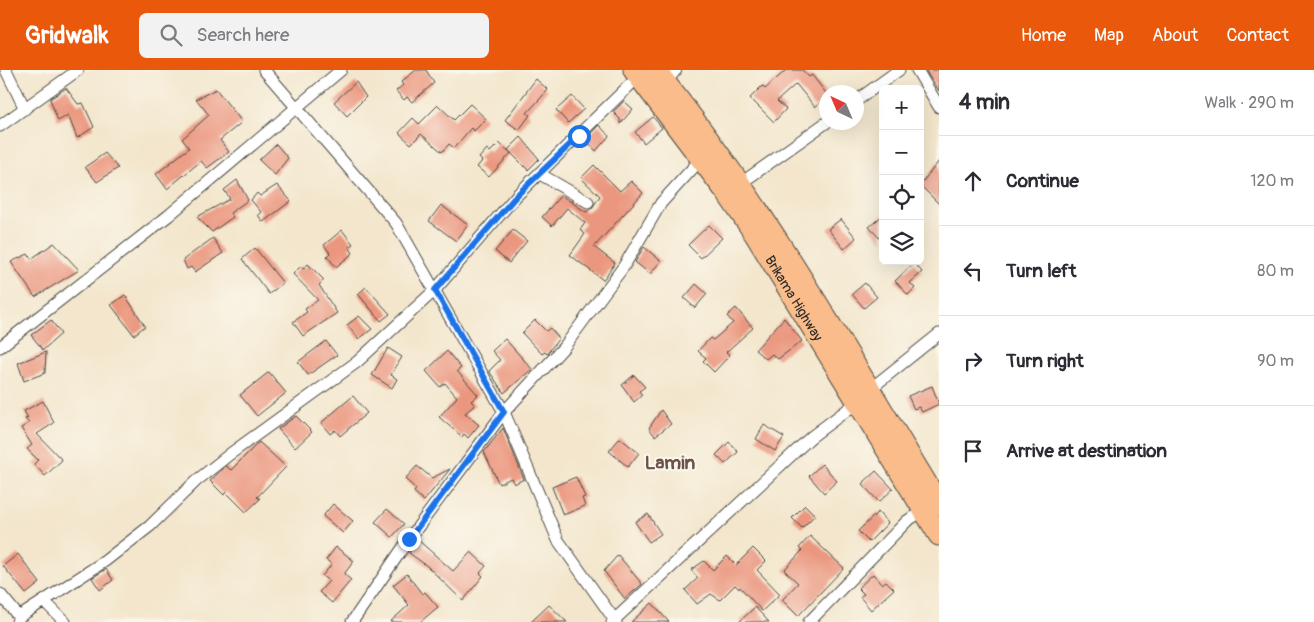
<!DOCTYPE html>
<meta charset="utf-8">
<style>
:root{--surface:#fff;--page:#f2f2f3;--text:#2b2b33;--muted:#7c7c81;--line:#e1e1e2;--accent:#ea580c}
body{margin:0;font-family:Pangolin,sans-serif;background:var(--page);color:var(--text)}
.controls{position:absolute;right:15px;top:15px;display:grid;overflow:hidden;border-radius:8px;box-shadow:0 5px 20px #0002}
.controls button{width:45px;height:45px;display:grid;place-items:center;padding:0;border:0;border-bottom:1px solid var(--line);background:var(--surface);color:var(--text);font:25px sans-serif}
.compass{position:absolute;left:819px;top:15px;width:45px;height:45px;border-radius:50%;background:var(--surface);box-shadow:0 5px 20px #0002;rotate:316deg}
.stop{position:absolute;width:15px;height:15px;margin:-11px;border:4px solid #1a73e8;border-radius:50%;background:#fff}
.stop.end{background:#1a73e8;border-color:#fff;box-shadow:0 1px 5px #0008}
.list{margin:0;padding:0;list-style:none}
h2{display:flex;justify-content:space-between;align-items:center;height:65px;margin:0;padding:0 20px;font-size:21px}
h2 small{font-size:16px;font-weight:400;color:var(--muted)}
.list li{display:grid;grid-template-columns:32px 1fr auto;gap:15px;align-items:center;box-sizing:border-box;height:90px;padding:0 20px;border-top:1px solid var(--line)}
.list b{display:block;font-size:19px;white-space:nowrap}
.list em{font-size:16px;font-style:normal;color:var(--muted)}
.icon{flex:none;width:28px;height:28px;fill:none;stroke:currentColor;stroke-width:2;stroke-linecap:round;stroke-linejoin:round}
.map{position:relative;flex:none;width:939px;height:552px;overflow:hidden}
header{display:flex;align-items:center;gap:30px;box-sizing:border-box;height:70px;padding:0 25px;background:var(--accent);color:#fff}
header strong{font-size:24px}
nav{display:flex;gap:28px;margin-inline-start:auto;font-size:18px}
.search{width:350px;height:45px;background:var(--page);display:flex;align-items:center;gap:12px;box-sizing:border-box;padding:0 18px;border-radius:8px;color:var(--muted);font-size:19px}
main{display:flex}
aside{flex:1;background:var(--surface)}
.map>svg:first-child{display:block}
.building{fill:#eb977f}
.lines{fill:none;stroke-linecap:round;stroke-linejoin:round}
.street-casing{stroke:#494743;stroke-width:13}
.highway-casing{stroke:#494743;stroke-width:23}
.street{stroke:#fff;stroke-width:11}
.highway{stroke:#f9bc8a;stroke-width:21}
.route{stroke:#1a73e8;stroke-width:6}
.labels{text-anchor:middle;stroke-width:4;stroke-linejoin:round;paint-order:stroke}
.street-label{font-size:14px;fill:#2b2b2b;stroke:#fbf7ec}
.district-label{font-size:19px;font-weight:bold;fill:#6e5148;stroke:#fbf7ec}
</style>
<header>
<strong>Gridwalk</strong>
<div class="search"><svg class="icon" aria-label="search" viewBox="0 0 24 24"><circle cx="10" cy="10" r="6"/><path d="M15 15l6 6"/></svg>Search here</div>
<nav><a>Home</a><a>Map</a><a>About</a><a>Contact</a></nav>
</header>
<main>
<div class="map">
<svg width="939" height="552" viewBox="0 0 939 552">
<rect width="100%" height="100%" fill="#fbf7ec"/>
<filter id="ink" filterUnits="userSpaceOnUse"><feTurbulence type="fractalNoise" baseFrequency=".02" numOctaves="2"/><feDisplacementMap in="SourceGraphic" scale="10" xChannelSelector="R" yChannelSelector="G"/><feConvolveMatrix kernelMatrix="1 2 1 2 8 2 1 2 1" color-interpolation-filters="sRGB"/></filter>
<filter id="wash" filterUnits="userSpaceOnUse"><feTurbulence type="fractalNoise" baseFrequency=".0096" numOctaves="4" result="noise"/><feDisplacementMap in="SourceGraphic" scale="20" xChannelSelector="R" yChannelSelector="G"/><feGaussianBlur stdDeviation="1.12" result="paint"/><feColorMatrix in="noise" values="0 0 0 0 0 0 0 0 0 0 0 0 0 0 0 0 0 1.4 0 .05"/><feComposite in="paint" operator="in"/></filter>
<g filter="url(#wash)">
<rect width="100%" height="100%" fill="#f3e6cc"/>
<g id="blocks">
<path class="building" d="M 416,0 L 426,0 L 434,13 L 412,32 L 407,27 L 404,30 L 396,21 L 403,15 L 401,12 Z
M 786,0 L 802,0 L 809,7 L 812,5 L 826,23 L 826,28 L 815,37 L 796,14 L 777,31 L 786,39 L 774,52 L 750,28 L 762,16 L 765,19 Z
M 926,0 L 939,0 L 939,21 L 928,5 Z
M 536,9 L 548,20 L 527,43 L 530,45 L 519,60 L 505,50 Z
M 356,12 L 366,27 L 347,46 L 334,32 Z
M 66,18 L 78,34 L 83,33 L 94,57 L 77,68 L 68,45 L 58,51 L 50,29 Z
M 216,19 L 242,52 L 220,70 L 229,82 L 207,98 L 201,91 L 167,119 L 156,104 L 189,78 L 182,69 L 209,45 L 196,29 Z
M 572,26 L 584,39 L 568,53 L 556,40 Z
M 624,31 L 633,39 L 620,54 L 620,49 L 613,42 Z
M 470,34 L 486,49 L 474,61 L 471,58 L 454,78 L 449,74 L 442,82 L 421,64 L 411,74 L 399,63 L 413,48 L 419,54 L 438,35 L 454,50 Z
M 653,47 L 662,58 L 644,73 L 635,62 Z
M 599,55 L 609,66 L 596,81 L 585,69 Z
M 521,67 L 539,89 L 528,100 L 508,80 Z
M 499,73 L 511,83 L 489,107 L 477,97 L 482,91 L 479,88 L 487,79 L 490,82 Z
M 276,74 L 288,88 L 275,105 L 259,90 Z
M 105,83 L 118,98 L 97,112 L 85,97 Z
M 939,91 L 939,134 L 920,115 Z
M 594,95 L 620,121 L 631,111 L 643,123 L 594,177 L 615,193 L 603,210 L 570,185 L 585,164 L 580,160 L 585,153 L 567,138 L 552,156 L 542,147 L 561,125 L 586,142 L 592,138 L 600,126 L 581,108 Z
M 237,110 L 248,130 L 230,143 L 233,147 L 212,162 L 197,147 L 230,129 L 224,120 Z
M 277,115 L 291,131 L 263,152 L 258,145 L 261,142 L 251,130 L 257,123 L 260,126 Z
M 441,135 L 468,155 L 456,171 L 429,151 Z
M 883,145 L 883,172 L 869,157 Z
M 841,149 L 856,168 L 844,179 L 828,159 Z
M 709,155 L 722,168 L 701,188 L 688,175 Z
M 342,160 L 353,174 L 349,177 L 353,183 L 336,197 L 327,186 L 330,183 L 324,175 Z
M 513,160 L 527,171 L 509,193 L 495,181 Z
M 213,168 L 223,183 L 195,202 L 191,197 L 187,199 L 183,190 Z
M 54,173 L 79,200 L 35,227 L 11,192 L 28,184 L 31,189 Z
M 644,177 L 661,191 L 650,204 L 635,192 Z
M 255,178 L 283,213 L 269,224 L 242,189 Z
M 914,193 L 922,202 L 910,213 L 915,218 L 908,225 L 895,211 Z
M 308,194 L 324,210 L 319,215 L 337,243 L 303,266 L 293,252 L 307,242 L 305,239 L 318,230 L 293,204 L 301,196 L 303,199 Z
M 865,213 L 877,227 L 864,238 L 852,224 Z
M 696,214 L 707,224 L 695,238 L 684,228 Z
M 366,217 L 390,244 L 381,251 L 358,224 Z
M 125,225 L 145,256 L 134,265 L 111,235 Z
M 736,238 L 753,258 L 726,282 L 730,285 L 714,302 L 703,291 L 706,288 L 698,281 L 710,268 L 713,270 L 733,253 L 727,246 Z
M 359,246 L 372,259 L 359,269 L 347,255 Z
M 784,248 L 802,271 L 778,289 L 772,284 L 766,289 L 755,280 Z
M 51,250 L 61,264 L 43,280 L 31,265 Z
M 535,250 L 546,261 L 550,258 L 559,268 L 547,284 L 545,282 L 542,284 L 522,263 Z
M 505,269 L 532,299 L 504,323 L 489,301 L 500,290 L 492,281 Z
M 326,271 L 337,285 L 308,305 L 298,292 Z
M 388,278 L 402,287 L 391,305 L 397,309 L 392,318 L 372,305 Z
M 447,281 L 461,298 L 457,301 L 478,325 L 471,331 L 475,335 L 465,343 L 479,355 L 468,368 L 464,364 L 462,367 L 439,347 L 457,327 L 445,313 L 440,317 L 426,301 Z
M 46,282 L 45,303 L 24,311 L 18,293 Z
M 269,302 L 286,323 L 257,346 L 240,325 Z
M 634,305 L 645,317 L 639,321 L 642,325 L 634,332 L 622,315 Z
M 932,316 L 939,334 L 922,342 L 919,337 L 914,339 L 908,326 Z
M 353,326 L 367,343 L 340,366 L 335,360 L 330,364 L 321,353 Z
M 43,331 L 54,353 L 37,364 L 62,390 L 45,406 L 34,394 L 38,390 L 27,379 L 32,375 L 21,358 L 29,353 L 25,349 L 28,348 L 24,341 Z
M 661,340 L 671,354 L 655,366 L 649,358 Z
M 296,346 L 312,362 L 295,378 L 278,359 Z
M 764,355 L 784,367 L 775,381 L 756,369 Z
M 503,358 L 524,409 L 514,414 L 511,408 L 499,414 L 484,382 Z
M 620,368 L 639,383 L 628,397 L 609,381 Z
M 259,372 L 286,397 L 257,427 L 260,429 L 246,442 L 226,422 L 224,425 L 210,411 L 226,396 L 231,400 Z
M 729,372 L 738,382 L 725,394 L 716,385 Z
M 822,394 L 837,411 L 824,423 L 809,406 Z
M 417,396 L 432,408 L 450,399 L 424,431 L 414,422 L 416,419 L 405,409 Z
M 876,401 L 893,419 L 879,432 L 862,414 Z
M 576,407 L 585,427 L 582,428 L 585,436 L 563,445 L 552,417 Z
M 333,434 L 353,451 L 343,463 L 323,446 Z
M 805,435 L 815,445 L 802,458 L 792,448 Z
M 387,439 L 404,454 L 392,467 L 375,452 Z
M 878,442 L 888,453 L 869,472 L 858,461 Z
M 648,444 L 661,464 L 649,472 L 635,452 Z
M 810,466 L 844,498 L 798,546 L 782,530 L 798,513 L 784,500 L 802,481 L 799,478 Z
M 418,470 L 453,501 L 471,482 L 486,496 L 480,503 L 483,506 L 463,531 L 427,496 L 409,483 Z
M 336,477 L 354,491 L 344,504 L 351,510 L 332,533 L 319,522 L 329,511 L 322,506 L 332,494 L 326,490 Z
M 753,478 L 766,491 L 757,500 L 780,524 L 762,541 L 740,517 L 739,519 L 735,515 L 720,530 L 711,524 L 697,534 L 685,520 L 698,508 L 691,500 L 704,491 L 713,500 L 727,486 L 736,495 Z
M 18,484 L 40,513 L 26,524 L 3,496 Z
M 618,485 L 642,514 L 625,529 L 604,501 Z
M 106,499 L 113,510 L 100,520 L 92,508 Z
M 407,504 L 422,524 L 425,522 L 438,537 L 420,552 L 390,552 L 409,535 L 393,515 Z
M 873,504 L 882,514 L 886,511 L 894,519 L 871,540 L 860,527 L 864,524 L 858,518 Z
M 652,533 L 669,552 L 631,552 Z
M 549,535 L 567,552 L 531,552 Z
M 755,537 L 769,552 L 739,552 Z"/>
</g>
</g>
<g filter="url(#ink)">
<use href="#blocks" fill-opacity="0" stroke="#494743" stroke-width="1"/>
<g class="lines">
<defs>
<path id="street" d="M 6,0 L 25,39
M 264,0 L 396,153 L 504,342 L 558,470 L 616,552
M 917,0 L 939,37
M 665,13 L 676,0
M 856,31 L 899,0
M 0,56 L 78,0
M 540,104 L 588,132
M 737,116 L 827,52
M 0,277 L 168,146 L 341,0
M 869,320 L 939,264
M 0,524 L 19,547
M 44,531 L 65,552
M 17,552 L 19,547 L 105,491 L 150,456 L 196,411 L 230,384 L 357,292 L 435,220 L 517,125 L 639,6
M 352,552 L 409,469 L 504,342 L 564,277 L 624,196 L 661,133 L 702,88
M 612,552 L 811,367 L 859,331
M 809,552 L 907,451 L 924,440"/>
<g id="highway">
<path id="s1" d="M 634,0 L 727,123 L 755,164 L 939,465"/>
<path d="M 655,0 C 764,134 848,286 939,434"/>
</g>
</defs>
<use href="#street" class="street-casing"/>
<use href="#highway" class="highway-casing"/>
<use href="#street" class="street"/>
<use href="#highway" class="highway"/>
</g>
</g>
<g class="lines" filter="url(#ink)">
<path class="route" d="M 409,469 L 504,342 L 435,220 L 517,125 L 579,66"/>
</g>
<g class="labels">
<g class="street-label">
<text dy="5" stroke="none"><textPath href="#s1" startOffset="279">Brikama Highway</textPath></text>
</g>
<g class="district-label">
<text x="670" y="399">Lamin</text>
</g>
</g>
</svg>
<div class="controls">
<button>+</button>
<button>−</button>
<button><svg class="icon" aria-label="locate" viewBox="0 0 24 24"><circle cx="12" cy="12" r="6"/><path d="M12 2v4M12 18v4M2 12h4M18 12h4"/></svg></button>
<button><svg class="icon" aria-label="layers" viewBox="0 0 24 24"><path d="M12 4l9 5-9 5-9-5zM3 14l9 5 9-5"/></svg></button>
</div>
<svg class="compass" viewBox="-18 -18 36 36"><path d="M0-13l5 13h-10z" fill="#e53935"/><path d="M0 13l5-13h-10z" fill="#7c7c81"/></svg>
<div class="stop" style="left:579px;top:66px"></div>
<div class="stop end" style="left:409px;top:469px"></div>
</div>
<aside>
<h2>4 min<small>Walk · 290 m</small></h2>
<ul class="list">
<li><svg class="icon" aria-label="ahead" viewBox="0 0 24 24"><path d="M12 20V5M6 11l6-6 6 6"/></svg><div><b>Continue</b></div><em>120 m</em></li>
<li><svg class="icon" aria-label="left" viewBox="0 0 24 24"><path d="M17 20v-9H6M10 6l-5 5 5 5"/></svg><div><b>Turn left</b></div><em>80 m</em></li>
<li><svg class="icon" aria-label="right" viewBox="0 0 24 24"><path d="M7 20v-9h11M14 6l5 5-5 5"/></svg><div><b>Turn right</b></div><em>90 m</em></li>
<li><svg class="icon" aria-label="arrive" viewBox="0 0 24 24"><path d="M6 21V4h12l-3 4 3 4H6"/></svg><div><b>Arrive at destination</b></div></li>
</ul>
</aside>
</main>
